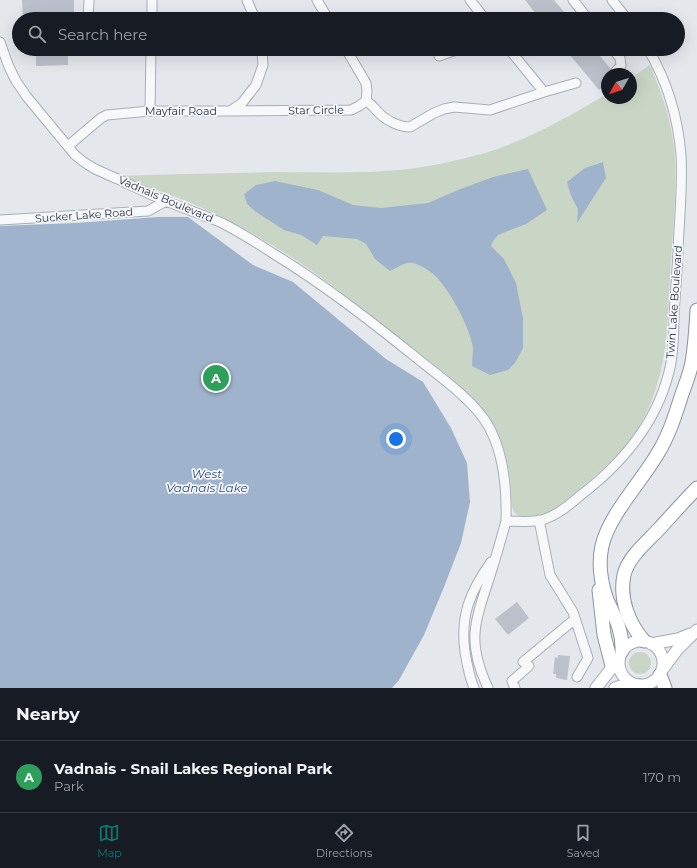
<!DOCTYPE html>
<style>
:root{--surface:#171b24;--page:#242831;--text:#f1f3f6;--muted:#9ea1a6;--line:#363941;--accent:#0f766e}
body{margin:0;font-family:Montserrat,sans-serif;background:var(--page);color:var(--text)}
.compass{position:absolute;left:601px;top:68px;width:36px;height:36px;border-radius:50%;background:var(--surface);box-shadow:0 4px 16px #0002;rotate:231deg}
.you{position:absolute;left:396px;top:439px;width:14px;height:14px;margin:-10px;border:3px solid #fff;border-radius:50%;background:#1a73e8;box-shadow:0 0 0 6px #1a73e833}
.badge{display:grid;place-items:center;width:26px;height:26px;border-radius:50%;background:var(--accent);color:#fff;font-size:13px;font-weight:700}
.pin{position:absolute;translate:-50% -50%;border:2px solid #fff;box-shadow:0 1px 4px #0006}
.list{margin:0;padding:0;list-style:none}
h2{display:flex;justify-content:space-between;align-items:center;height:52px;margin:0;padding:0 16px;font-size:17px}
h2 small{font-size:13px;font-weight:400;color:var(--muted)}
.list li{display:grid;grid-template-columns:26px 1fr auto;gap:12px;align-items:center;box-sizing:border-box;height:72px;padding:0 16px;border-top:1px solid var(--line)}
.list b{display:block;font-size:15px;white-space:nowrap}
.list p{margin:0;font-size:13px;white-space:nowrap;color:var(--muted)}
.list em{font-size:13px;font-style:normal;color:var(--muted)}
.icon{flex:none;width:22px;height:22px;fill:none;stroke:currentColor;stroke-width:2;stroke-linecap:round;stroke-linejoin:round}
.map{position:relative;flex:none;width:697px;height:688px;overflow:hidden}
.search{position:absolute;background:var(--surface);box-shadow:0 4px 16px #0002;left:12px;right:12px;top:12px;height:44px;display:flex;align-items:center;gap:10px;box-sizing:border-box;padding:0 14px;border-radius:22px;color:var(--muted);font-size:15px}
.sheet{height:124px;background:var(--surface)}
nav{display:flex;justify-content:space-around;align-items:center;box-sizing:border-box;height:56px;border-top:1px solid var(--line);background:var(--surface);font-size:11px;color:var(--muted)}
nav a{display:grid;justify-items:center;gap:2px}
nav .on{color:var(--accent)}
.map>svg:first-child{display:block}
.green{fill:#c9d6c5}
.water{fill:#9fb4cc}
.building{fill:#bbc0ca}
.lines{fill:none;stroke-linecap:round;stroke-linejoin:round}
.minor-casing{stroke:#a9aeb7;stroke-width:11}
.major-casing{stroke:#a3abb8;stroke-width:13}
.highway-casing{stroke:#8b94a3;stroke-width:15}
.minor{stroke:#f7f8fa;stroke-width:9}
.major{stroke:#fff;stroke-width:11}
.highway{stroke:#fff;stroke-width:13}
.labels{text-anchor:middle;stroke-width:3.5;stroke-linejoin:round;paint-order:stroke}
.street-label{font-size:11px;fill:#2b3445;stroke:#f4f6f9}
.water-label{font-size:12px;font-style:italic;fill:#34527a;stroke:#f4f6f9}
</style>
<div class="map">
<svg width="697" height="688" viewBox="0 0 697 688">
<rect width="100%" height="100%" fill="#e4e7ec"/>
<path class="green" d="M 650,65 C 661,91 671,119 674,148 C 678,191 672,235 670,278 C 668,308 668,340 661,370 C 656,391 649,411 637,430 C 622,453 602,470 581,488 C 571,496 562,505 551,511 C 544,514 526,518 519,516 C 509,513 512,494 511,486 C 507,451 499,424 473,398 C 452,377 426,359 402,340 C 343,292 282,245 213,213 C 183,198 149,188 117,176 C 171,174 224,173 278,172 C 321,172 365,174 408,169 C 433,166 460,160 485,153 C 528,140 568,117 607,94 L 607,98 L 631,98 L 631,78 Z
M629 663a11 11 0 1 1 22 0a11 11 0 1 1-22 0Z"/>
<path class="water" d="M 603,162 L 606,178 L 577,223 L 578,209 L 571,196 L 567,182 L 585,168 Z
M 528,169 L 547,210 L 526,224 L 498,235 L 493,241 L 491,246 L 504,259 L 516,283 L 523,318 L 523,348 L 515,363 L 508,370 L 490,375 L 472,366 C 472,360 473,353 473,348 C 470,327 448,286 432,273 C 427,269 418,264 413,263 C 405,261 397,268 390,271 L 375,259 L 366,244 L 357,239 L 323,236 L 317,245 L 301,235 L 284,230 L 256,212 L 247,204 L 244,194 L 256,185 L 275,181 L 318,190 L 353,205 L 381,208 L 428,203 L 458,190 L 493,177 Z
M 159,217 L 188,217 L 253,265 L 293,282 L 386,359 L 423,382 L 451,428 L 467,463 L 470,502 L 461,543 L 444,587 L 424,635 L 399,680 L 392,688 L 0,688 L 0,226 L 76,223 Z"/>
<path class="building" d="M 22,0 L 74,0 L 74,15 L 67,15 L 67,19 L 23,19 Z
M 525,0 L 554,0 L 570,19 L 540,19 Z
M 36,49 L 68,49 L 68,65 L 36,66 Z
M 565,49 L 594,49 L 615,74 L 607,74 L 607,83 L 599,90 Z
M 517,602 L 529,618 L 508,635 L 495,619 Z
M 558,655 L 570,656 L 567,680 L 556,678 L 556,674 L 553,674 L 555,657 L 558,658 Z"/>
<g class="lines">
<defs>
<path id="minor" d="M 247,0 L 255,19
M 317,0 L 328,19
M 470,0 L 485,19
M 573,0 L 588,19
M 612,0 L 627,19
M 88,19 L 89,0
M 152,19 L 152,0
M 0,42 L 9,67 L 16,81 L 27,97 L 75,155 C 92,170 103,172 122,181 C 137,188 151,195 166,201 C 185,209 204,215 222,223 C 240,232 257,243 274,254 C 323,284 368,319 413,355 C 437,375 466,394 484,419 C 504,448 507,487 506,521 C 501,540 495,560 489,579 C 474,624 467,643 488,688
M 509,49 L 544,92
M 613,49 L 620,58 L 621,66 L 616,71
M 439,56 L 459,49
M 366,101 C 372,104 374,108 378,112 C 385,120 399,127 410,127 L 434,113 L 444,109 L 454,107 L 490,110 L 544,92 L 576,83
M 150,111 L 151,49
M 230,111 L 351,110 L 359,106 L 366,101 L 367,91 L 366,83 L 346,49
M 68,146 L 101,118 L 107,115 L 150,111 L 230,111 L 242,103 L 256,85 L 263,65 L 262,49
M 0,220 L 148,211 L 166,201
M 539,520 L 550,575 L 573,612 L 588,658 L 577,677
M 506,521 C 519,521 534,523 545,519 C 559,514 570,504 581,495 C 624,462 660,419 671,363 C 673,349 674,333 674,318 C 675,296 677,274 678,252 C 679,220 683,187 681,155 C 678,118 667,81 648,49
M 523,662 L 575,619
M 474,688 C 469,676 467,664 465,652 C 460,615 470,592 491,562
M 515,688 L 512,681 L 529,666"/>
<path id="major" d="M619 663a22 22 0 1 1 44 0a22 22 0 1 1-44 0Z
M 651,644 L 678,639 L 690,634
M 663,669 L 677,650 L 697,630
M 596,688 L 618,660
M 615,688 L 624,685 L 633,685"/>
<path id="highway" d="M 599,590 L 604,635 L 612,666
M 644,641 C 629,624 619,599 624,575 C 628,557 647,542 659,529 C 672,515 684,501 697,488
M 622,651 C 623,632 615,617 607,600 C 601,583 598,564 602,546 C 609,515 642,481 658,453 C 669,435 675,416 681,397 C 685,385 690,374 692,362 C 695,345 696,328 697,310
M 660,675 L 665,688
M 639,686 L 641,688"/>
</defs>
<use href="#minor" class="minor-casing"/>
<use href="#major" class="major-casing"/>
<use href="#highway" class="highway-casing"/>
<use href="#minor" class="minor"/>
<use href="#major" class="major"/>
<use href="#highway" class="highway"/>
</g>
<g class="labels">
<g class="street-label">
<text transform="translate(316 110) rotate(-1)" y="4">Star Circle</text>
<text x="181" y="115">Mayfair Road</text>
<text transform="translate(166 199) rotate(23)" y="4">Vadnais Boulevard</text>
<text transform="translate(84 215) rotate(-4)" y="4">Sucker Lake Road</text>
<text transform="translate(674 302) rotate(-86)" y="4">Twin Lake Boulevard</text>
</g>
<g class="water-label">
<text x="207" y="478">West<tspan x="207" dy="14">Vadnais Lake</tspan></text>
</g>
</g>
</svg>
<svg class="compass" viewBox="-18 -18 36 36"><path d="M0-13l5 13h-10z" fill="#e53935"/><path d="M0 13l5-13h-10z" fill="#9ea1a6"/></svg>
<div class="you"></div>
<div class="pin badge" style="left:216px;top:378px;background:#2e9e5b">A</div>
<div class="search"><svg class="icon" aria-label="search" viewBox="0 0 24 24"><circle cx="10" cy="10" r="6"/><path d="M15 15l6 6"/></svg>Search here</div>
</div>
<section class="sheet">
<h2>Nearby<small></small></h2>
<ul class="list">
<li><span class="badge" style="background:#2e9e5b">A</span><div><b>Vadnais - Snail Lakes Regional Park</b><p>Park</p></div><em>170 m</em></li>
</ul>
</section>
<nav>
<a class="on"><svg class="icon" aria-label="map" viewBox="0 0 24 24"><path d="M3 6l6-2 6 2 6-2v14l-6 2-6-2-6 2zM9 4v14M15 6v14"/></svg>Map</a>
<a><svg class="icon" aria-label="directions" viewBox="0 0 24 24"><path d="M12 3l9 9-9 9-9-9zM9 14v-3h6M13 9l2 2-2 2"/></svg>Directions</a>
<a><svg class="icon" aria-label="saved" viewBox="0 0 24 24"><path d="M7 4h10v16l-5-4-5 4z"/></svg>Saved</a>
</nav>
